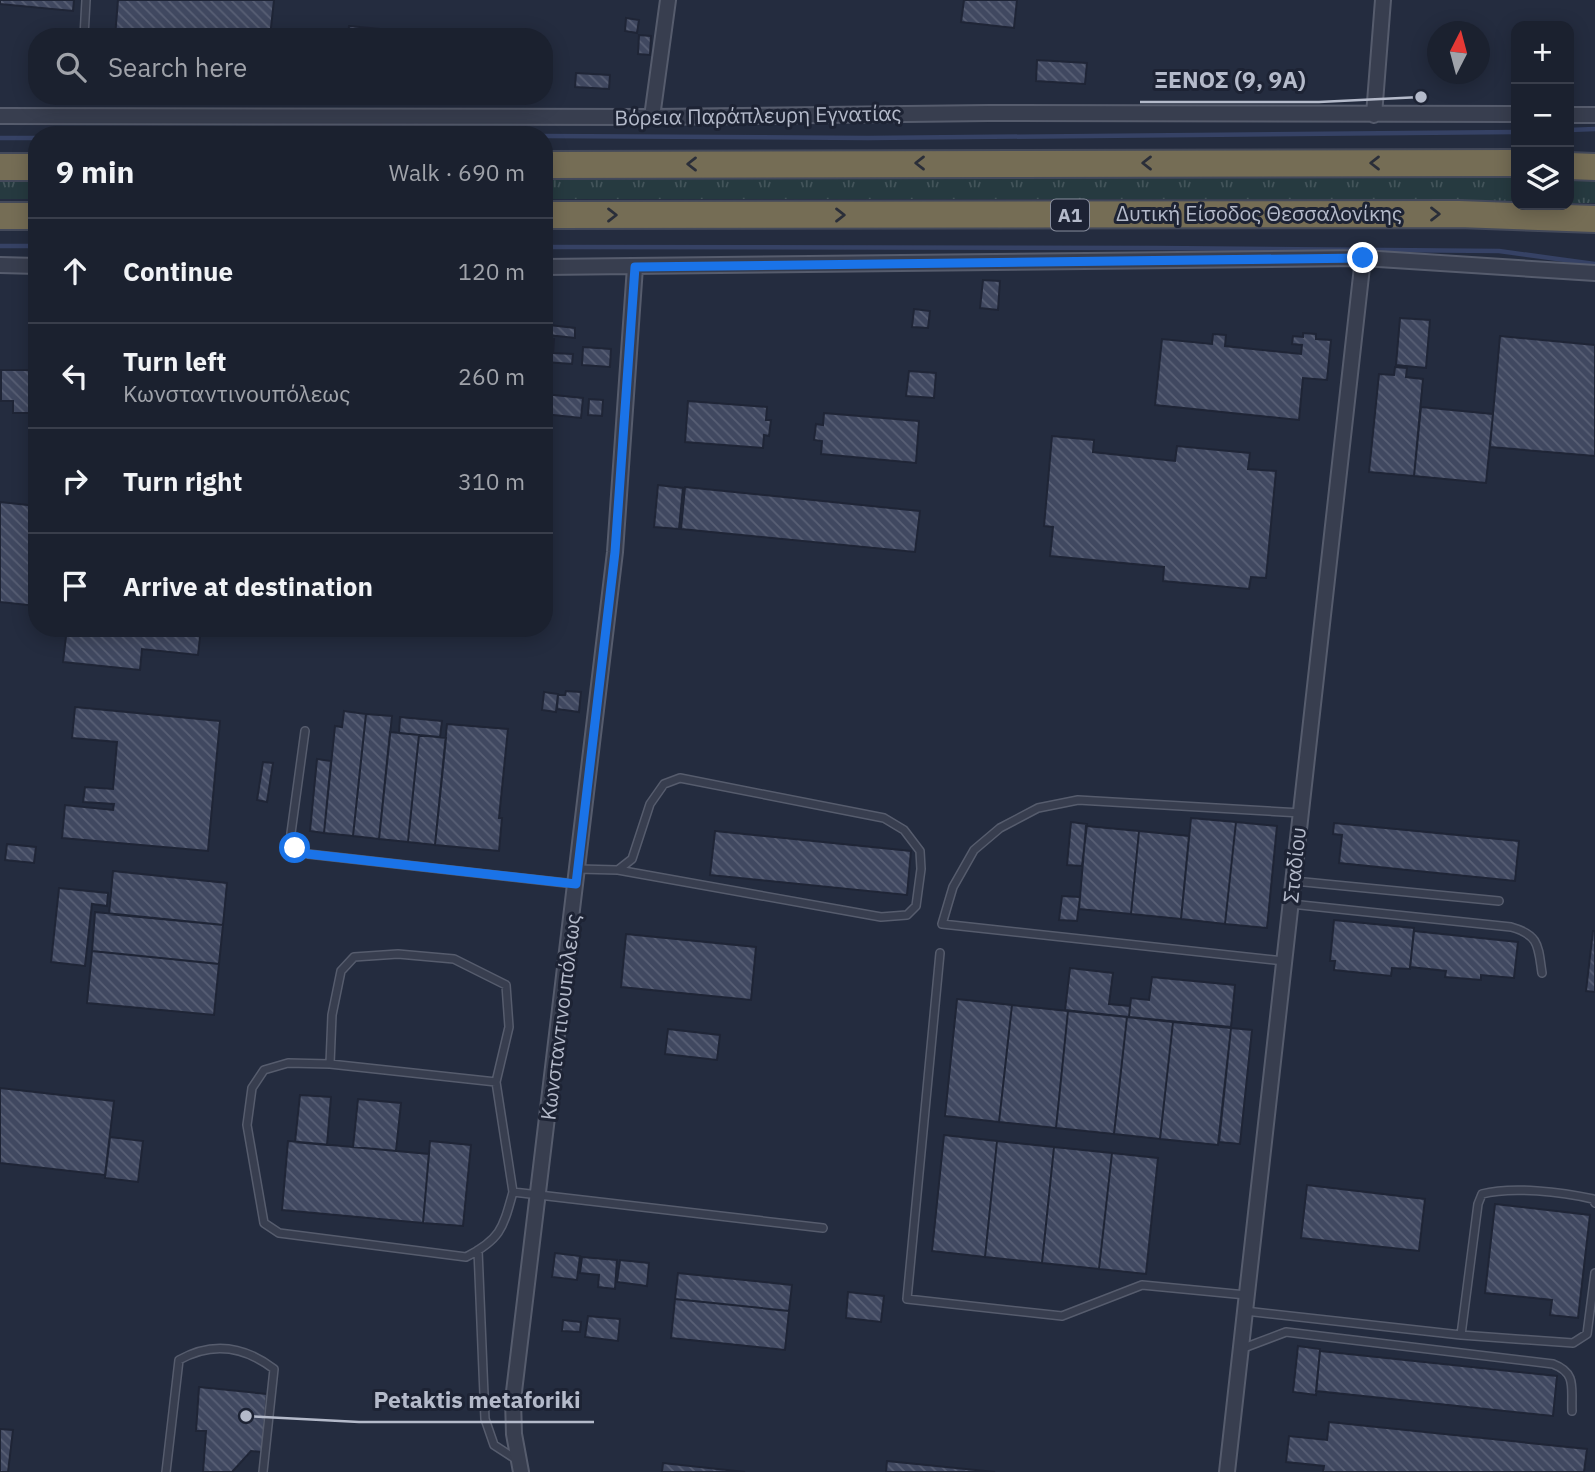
<!DOCTYPE html>
<meta charset="utf-8">
<style>
:root{--surface:#1b212f;--page:#242937;--text:#f1f3f6;--muted:#a0a3aa;--line:#393e4b}
body{margin:0;font-family:"IBM Plex Sans",sans-serif;background:var(--page);color:var(--text)}
.controls{position:absolute;right:21px;top:21px;display:grid;overflow:hidden;border-radius:14px;box-shadow:0 4px 18px #0003}
.controls button{width:63px;height:63px;display:grid;place-items:center;padding:0;border:0;border-bottom:2px solid var(--line);background:var(--surface);color:var(--text);font:35px sans-serif}
.compass{position:absolute;left:1427px;top:21px;width:63px;height:63px;border-radius:50%;background:var(--surface);box-shadow:0 4px 18px #0003;rotate:6deg}
.stop{position:absolute;width:21px;height:21px;margin:-16px;border:5px solid #1a73e8;border-radius:50%;background:#fff}
.stop.end{background:#1a73e8;border-color:#fff;box-shadow:0 2px 7px #0008}
.list{margin:0;padding:0;list-style:none}
h2{display:flex;justify-content:space-between;align-items:center;height:91px;margin:0;padding:0 28px;font-size:30px}
h2 small{font-size:23px;font-weight:400;color:var(--muted)}
.list li{display:grid;grid-template-columns:46px 1fr auto;gap:21px;align-items:center;box-sizing:border-box;height:105px;padding:0 28px;border-top:2px solid var(--line)}
.list b{display:block;font-size:26px;white-space:nowrap}
.list p{margin:0;font-size:23px;white-space:nowrap;color:var(--muted)}
.list em{font-size:23px;font-style:normal;color:var(--muted)}
.icon{flex:none;width:38px;height:38px;fill:none;stroke:currentColor;stroke-width:2;stroke-linecap:round;stroke-linejoin:round}
.map{position:relative;flex:none;width:1595px;height:1472px;overflow:hidden}
.search{position:absolute;background:var(--surface);box-shadow:0 4px 18px #0003;left:28px;top:28px;width:525px;height:77px;display:flex;align-items:center;gap:18px;box-sizing:border-box;padding:0 24px;border-radius:28px;color:var(--muted);font-size:26px}
.panel{position:absolute;background:var(--surface);box-shadow:0 4px 18px #0003;left:28px;top:126px;width:525px;height:511px;border-radius:28px}
.map>svg:first-child{display:block}
.grass{fill:url(#grass-tufts)}
.lines{fill:none;stroke-linecap:round;stroke-linejoin:round}
.stream{stroke:#364265;stroke-width:4.5}
.building{fill:url(#building-back-hatch);stroke:#1f2536;stroke-width:2}
.lane-casing{stroke:#565c6d;stroke-width:10}
.street-casing{stroke:#565c6d;stroke-width:18}
.highway-casing{stroke:#43495a;stroke-width:30}
.lane{stroke:#383e4f;stroke-width:7}
.street{stroke:#383e4f;stroke-width:14}
.highway{stroke:#756d55;stroke-width:26}
.oneway{stroke:#2a2e39}
.route{stroke:#1a73e8;stroke-width:9}
.labels{text-anchor:middle;stroke-width:6;stroke-linejoin:round;paint-order:stroke}
.shield{fill:#1d2334;stroke:#878d9d;stroke-width:2}
.shield-label{font-size:19px;font-weight:bold;fill:#b4baca}
.street-label{font-size:21px;fill:#b4baca;stroke:#1d2334}
.leader{fill:none;stroke:#b4baca;stroke-width:2.5}
.callout-dot{fill:#b4baca;stroke:#1d2334;stroke-width:2.5}
.callout-label{font-size:23px;text-anchor:middle;font-weight:bold;fill:#b4baca;stroke:#1d2334;stroke-width:6;stroke-linejoin:round;paint-order:stroke}
</style>
<div class="map">
<svg width="1595" height="1472" viewBox="0 0 1595 1472">
<defs>
<pattern id="grass-tufts" width="24" height="20" patternUnits="userSpaceOnUse" patternTransform="scale(1.75)"><rect width="24" height="20" fill="#263a40"/><path d="M3 7l-1-3M5 7V3M7 7l1-3M15 17l-1-3M17 17v-4M19 17l1-3" fill="none" stroke="#43545a"/></pattern>
<pattern id="building-back-hatch" width="6" height="6" patternUnits="userSpaceOnUse" patternTransform="scale(1.75)"><rect width="6" height="6" fill="#404860"/><path d="M-1 5l2 2M0 0l6 6M5-1l2 2" fill="none" stroke="#596075"/></pattern>
</defs>
<rect width="100%" height="100%" fill="#242c3f"/>
<path class="grass" d="M 1512,178 L 1516,178 L 1516,201 L 1417,199 L 544,199 L 544,179 Z
M 1569,179 L 1595,180 L 1595,203 L 1569,203 Z
M 0,180 L 37,180 L 37,199 L 0,199 Z"/>
<g class="lines">
<path class="stream" d="M 1569,130 L 1595,129
M 544,136 L 868,138 L 1516,132
M 0,138 L 37,138
M 0,246 L 37,246
M 544,247 L 1156,248 L 1499,251 L 1595,264"/>
</g>
<path class="building" d="M 0,0 L 74,0 L 73,11 L 0,4 Z
M 118,0 L 274,0 L 270,37 L 115,37 Z
M 964,0 L 1017,0 L 1014,28 L 961,22 Z
M 626,18 L 639,20 L 637,33 L 625,31 Z
M 349,26 L 442,35 L 442,37 L 348,37 Z
M 639,35 L 651,36 L 650,55 L 638,54 Z
M 1037,60 L 1087,63 L 1085,84 L 1036,81 Z
M 576,73 L 610,75 L 609,89 L 575,87 Z
M 983,280 L 1000,281 L 998,310 L 980,308 Z
M 914,309 L 930,311 L 928,328 L 912,327 Z
M 1400,318 L 1430,320 L 1426,368 L 1396,365 Z
M 549,325 L 575,328 L 575,338 L 548,335 Z
M 1303,333 L 1316,334 L 1316,339 L 1331,340 L 1327,380 L 1303,378 L 1299,420 L 1155,405 L 1162,339 L 1212,344 L 1213,334 L 1226,335 L 1225,346 L 1301,354 L 1302,345 L 1292,344 L 1293,336 L 1303,337 Z
M 1500,336 L 1595,345 L 1595,456 L 1490,447 Z
M 546,339 L 554,339 L 553,353 L 573,354 L 572,364 L 545,362 Z
M 583,347 L 611,349 L 610,367 L 582,365 Z
M 1395,367 L 1407,368 L 1406,377 L 1423,379 L 1414,476 L 1369,472 L 1379,374 L 1394,375 Z
M 1,370 L 37,370 L 37,405 L 31,405 L 31,413 L 13,413 L 13,401 L 1,401 Z
M 909,371 L 936,373 L 934,398 L 906,396 Z
M 544,394 L 583,398 L 581,418 L 544,414 Z
M 589,399 L 603,400 L 602,416 L 588,415 Z
M 688,401 L 767,407 L 766,420 L 771,420 L 769,436 L 764,435 L 763,448 L 685,442 Z
M 1421,407 L 1493,414 L 1486,483 L 1414,476 Z
M 824,413 L 919,421 L 916,463 L 821,454 L 822,441 L 814,440 L 816,424 L 823,425 Z
M 1052,436 L 1094,440 L 1093,452 L 1175,461 L 1177,446 L 1250,453 L 1248,469 L 1276,471 L 1266,578 L 1251,577 L 1249,589 L 1163,581 L 1164,567 L 1050,556 L 1053,527 L 1044,526 Z
M 658,485 L 683,488 L 679,529 L 654,527 Z
M 685,487 L 920,511 L 915,552 L 681,529 Z
M 0,502 L 37,506 L 37,606 L 0,602 Z
M 67,628 L 201,628 L 198,655 L 142,649 L 140,670 L 63,662 Z
M 566,691 L 581,692 L 579,712 L 557,709 L 558,695 L 565,695 Z
M 544,692 L 558,694 L 556,712 L 542,710 Z
M 75,707 L 220,721 L 208,851 L 62,838 L 65,805 L 113,810 L 114,804 L 83,802 L 85,787 L 113,789 L 117,742 L 72,738 Z
M 344,711 L 366,714 L 353,836 L 324,833 L 335,726 L 342,727 Z
M 366,714 L 392,716 L 379,839 L 353,836 Z
M 400,717 L 442,721 L 440,737 L 399,733 Z
M 447,724 L 508,729 L 499,818 L 502,818 L 499,851 L 435,845 Z
M 390,732 L 419,735 L 408,842 L 379,839 Z
M 419,735 L 446,738 L 435,845 L 408,842 Z
M 317,759 L 331,761 L 324,833 L 310,831 Z
M 263,762 L 273,763 L 267,802 L 257,800 Z
M 1191,818 L 1236,822 L 1225,924 L 1181,919 Z
M 1071,822 L 1087,824 L 1082,866 L 1067,865 Z
M 1236,822 L 1277,826 L 1267,928 L 1225,924 Z
M 1334,823 L 1519,841 L 1515,881 L 1339,863 L 1342,835 L 1333,834 Z
M 1086,826 L 1139,831 L 1131,914 L 1079,909 Z
M 715,831 L 911,851 L 907,895 L 710,875 Z
M 1139,831 L 1189,836 L 1181,919 L 1131,914 Z
M 7,844 L 36,847 L 34,863 L 5,860 Z
M 113,871 L 227,883 L 223,925 L 109,914 Z
M 59,888 L 108,893 L 107,906 L 92,904 L 85,966 L 51,962 Z
M 1062,896 L 1080,897 L 1077,921 L 1059,920 Z
M 95,912 L 223,925 L 219,964 L 92,951 Z
M 1334,920 L 1414,928 L 1410,969 L 1392,968 L 1391,976 L 1334,970 L 1335,961 L 1330,961 Z
M 1414,931 L 1518,942 L 1514,978 L 1481,975 L 1481,980 L 1445,977 L 1446,971 L 1410,967 Z
M 1593,931 L 1595,931 L 1595,992 L 1586,991 Z
M 626,934 L 756,947 L 751,1000 L 621,987 Z
M 92,951 L 219,964 L 214,1015 L 87,1003 Z
M 1070,968 L 1113,973 L 1109,1004 L 1130,1006 L 1129,1017 L 1065,1010 Z
M 1152,977 L 1235,985 L 1231,1027 L 1129,1017 L 1131,998 L 1149,1000 Z
M 957,999 L 1012,1005 L 999,1122 L 945,1116 Z
M 1012,1005 L 1068,1011 L 1056,1128 L 999,1122 Z
M 1068,1011 L 1127,1017 L 1114,1134 L 1056,1128 Z
M 1127,1017 L 1173,1022 L 1160,1139 L 1114,1134 Z
M 1173,1022 L 1231,1028 L 1218,1145 L 1160,1139 Z
M 1231,1028 L 1252,1030 L 1240,1144 L 1219,1142 Z
M 668,1029 L 720,1035 L 717,1060 L 665,1054 Z
M 0,1088 L 114,1101 L 105,1175 L 0,1163 Z
M 300,1095 L 331,1097 L 327,1145 L 295,1142 Z
M 358,1099 L 401,1103 L 396,1151 L 353,1147 Z
M 944,1135 L 997,1141 L 985,1257 L 932,1251 Z
M 110,1137 L 143,1141 L 138,1182 L 105,1178 Z
M 288,1141 L 429,1154 L 423,1223 L 282,1210 Z
M 430,1141 L 471,1145 L 463,1226 L 423,1223 Z
M 997,1141 L 1054,1147 L 1042,1263 L 985,1257 Z
M 1054,1147 L 1112,1153 L 1099,1269 L 1042,1263 Z
M 1112,1153 L 1158,1158 L 1146,1274 L 1099,1269 Z
M 1307,1185 L 1425,1199 L 1419,1251 L 1301,1238 Z
M 1495,1204 L 1590,1215 L 1578,1318 L 1550,1315 L 1552,1300 L 1485,1293 Z
M 555,1253 L 580,1256 L 577,1280 L 552,1277 Z
M 582,1257 L 617,1260 L 615,1289 L 598,1287 L 599,1275 L 580,1273 Z
M 620,1260 L 649,1263 L 647,1286 L 617,1282 Z
M 678,1273 L 792,1285 L 789,1311 L 675,1299 Z
M 848,1292 L 884,1296 L 881,1322 L 846,1318 Z
M 675,1299 L 789,1311 L 785,1350 L 671,1338 Z
M 588,1316 L 620,1319 L 618,1341 L 585,1337 Z
M 563,1320 L 581,1322 L 580,1332 L 562,1331 Z
M 1298,1346 L 1320,1349 L 1316,1395 L 1293,1392 Z
M 1320,1351 L 1557,1376 L 1553,1416 L 1316,1391 Z
M 199,1387 L 267,1394 L 262,1452 L 251,1451 L 232,1472 L 203,1472 L 206,1431 L 196,1431 Z
M 1329,1422 L 1587,1449 L 1584,1472 L 1323,1472 L 1324,1466 L 1286,1462 L 1289,1436 L 1327,1440 Z
M 0,1429 L 13,1430 L 8,1472 L 0,1472 Z
M 887,1461 L 995,1472 L 886,1472 Z
M 663,1463 L 745,1472 L 662,1472 Z"/>
<g class="lines">
<defs>
<path id="lane" d="M 84,37 L 86,0
M 305,731 L 291,833 L 295,848 L 308,854 L 575,884
M 578,869 L 618,870 L 632,859 L 650,804 L 664,784 L 680,778 L 884,818 L 904,830 L 920,851 L 921,869 L 916,906 L 907,915 L 881,917 L 618,870
M 1294,881 L 1499,901
M 1291,904 L 1511,927 C 1540,935 1538,947 1542,973
M 940,953 L 907,1299 L 1062,1316 L 1142,1285 L 1246,1295
M 1284,961 L 942,924 L 953,887 L 974,850 L 1000,828 L 1038,808 L 1078,800 L 1301,813
M 330,1064 L 332,1015 L 341,971 L 354,957 L 398,954 L 454,959 L 506,985 L 509,1027 L 496,1082 L 513,1192 L 823,1228
M 496,1082 L 330,1064 L 288,1063 L 264,1070 L 252,1088 L 247,1125 L 264,1223 L 279,1233 L 466,1257 C 501,1239 503,1228 513,1192
M 478,1250 L 485,1419 L 494,1445 L 517,1460
M 1245,1311 L 1461,1335 L 1573,1343 L 1587,1334 L 1595,1273
M 1461,1335 L 1478,1204 L 1482,1194 C 1512,1186 1562,1192 1593,1199 L 1595,1203
M 1241,1349 L 1286,1332 L 1553,1364 C 1577,1373 1571,1388 1572,1411
M 166,1472 L 179,1360 C 213,1341 244,1346 274,1369 L 263,1472"/>
<path id="street" d="M 1374,115 L 1383,0
M 1569,115 L 1595,115
M 0,116 L 652,117 L 988,113 L 1516,114
M 652,117 L 668,0
M 0,265 L 37,266
M 544,267 L 1363,258 L 1595,273
M 521,1472 L 514,1434 L 513,1400 L 615,552 L 635,267
M 1227,1472 L 1363,258"/>
<path id="highway" d="M 544,165 L 1516,163
M 1569,166 L 1595,167
M 0,167 L 37,167
M 544,215 L 1459,214 L 1595,219
M 0,216 L 37,216"/>
</defs>
<use href="#lane" class="lane-casing"/>
<use href="#street" class="street-casing"/>
<use href="#highway" class="highway-casing"/>
<use href="#lane" class="lane"/>
<use href="#street" class="street"/>
<use href="#highway" class="highway"/>
</g>
<defs><path id="oneway-chevron" d="M-2-3.5L2.5 0L-2 3.5" fill="none" stroke-width="1.6" stroke-linecap="round" stroke-linejoin="round" transform="scale(1.75)"/></defs>
<g class="oneway">
<use href="#oneway-chevron" transform="translate(920 163) rotate(180)"/>
<use href="#oneway-chevron" transform="translate(1147 163) rotate(180)"/>
<use href="#oneway-chevron" transform="translate(1375 163) rotate(180)"/>
<use href="#oneway-chevron" transform="translate(692 164) rotate(180)"/>
<use href="#oneway-chevron" transform="translate(1435 214)"/>
<use href="#oneway-chevron" transform="translate(612 215)"/>
<use href="#oneway-chevron" transform="translate(840 215)"/>
</g>
<g class="lines">
<path class="route" d="M 295,848 L 308,854 L 576,884 L 615,552 L 635,267 L 1363,258"/>
</g>
<g class="labels">
<rect class="shield" x="1051" y="199.5" width="38" height="31" rx="5"/>
<g class="shield-label">
<text x="1070" y="222">Α1</text>
</g>
<g class="street-label">
<text transform="translate(758 116) rotate(-1)" y="7">Βόρεια Παράπλευρη Εγνατίας</text>
<text x="1259" y="221">Δυτική Είσοδος Θεσσαλονίκης</text>
<text transform="translate(1295 865) rotate(-84)" y="7">Σταδίου</text>
<text transform="translate(561 1017) rotate(-83)" y="7">Κωνσταντινουπόλεως</text>
</g>
</g>
<path class="leader" d="M1421 97L1319 102H1140M246 1416L359 1422H594"/>
<g class="callout-dot">
<circle cx="1421" cy="97" r="7"/>
<circle cx="246" cy="1416" r="7"/>
</g>
<g class="callout-label">
<text x="1230" y="88">ΞΕΝΟΣ (9, 9Α)</text>
<text x="477" y="1408">Petaktis metaforiki</text>
</g>
</svg>
<div class="controls">
<button>+</button>
<button>−</button>
<button><svg class="icon" aria-label="layers" viewBox="0 0 24 24"><path d="M12 4l9 5-9 5-9-5zM3 14l9 5 9-5"/></svg></button>
</div>
<svg class="compass" viewBox="-18 -18 36 36"><path d="M0-13l5 13h-10z" fill="#e53935"/><path d="M0 13l5-13h-10z" fill="#a0a3aa"/></svg>
<div class="stop" style="left:295px;top:848px"></div>
<div class="stop end" style="left:1363px;top:258px"></div>
<div class="search"><svg class="icon" aria-label="search" viewBox="0 0 24 24"><circle cx="10" cy="10" r="6"/><path d="M15 15l6 6"/></svg>Search here</div>
<section class="panel">
<h2>9 min<small>Walk · 690 m</small></h2>
<ul class="list">
<li><svg class="icon" aria-label="ahead" viewBox="0 0 24 24"><path d="M12 20V5M6 11l6-6 6 6"/></svg><div><b>Continue</b></div><em>120 m</em></li>
<li><svg class="icon" aria-label="left" viewBox="0 0 24 24"><path d="M17 20v-9H6M10 6l-5 5 5 5"/></svg><div><b>Turn left</b><p>Κωνσταντινουπόλεως</p></div><em>260 m</em></li>
<li><svg class="icon" aria-label="right" viewBox="0 0 24 24"><path d="M7 20v-9h11M14 6l5 5-5 5"/></svg><div><b>Turn right</b></div><em>310 m</em></li>
<li><svg class="icon" aria-label="arrive" viewBox="0 0 24 24"><path d="M6 21V4h12l-3 4 3 4H6"/></svg><div><b>Arrive at destination</b></div></li>
</ul>
</section>
</div>
